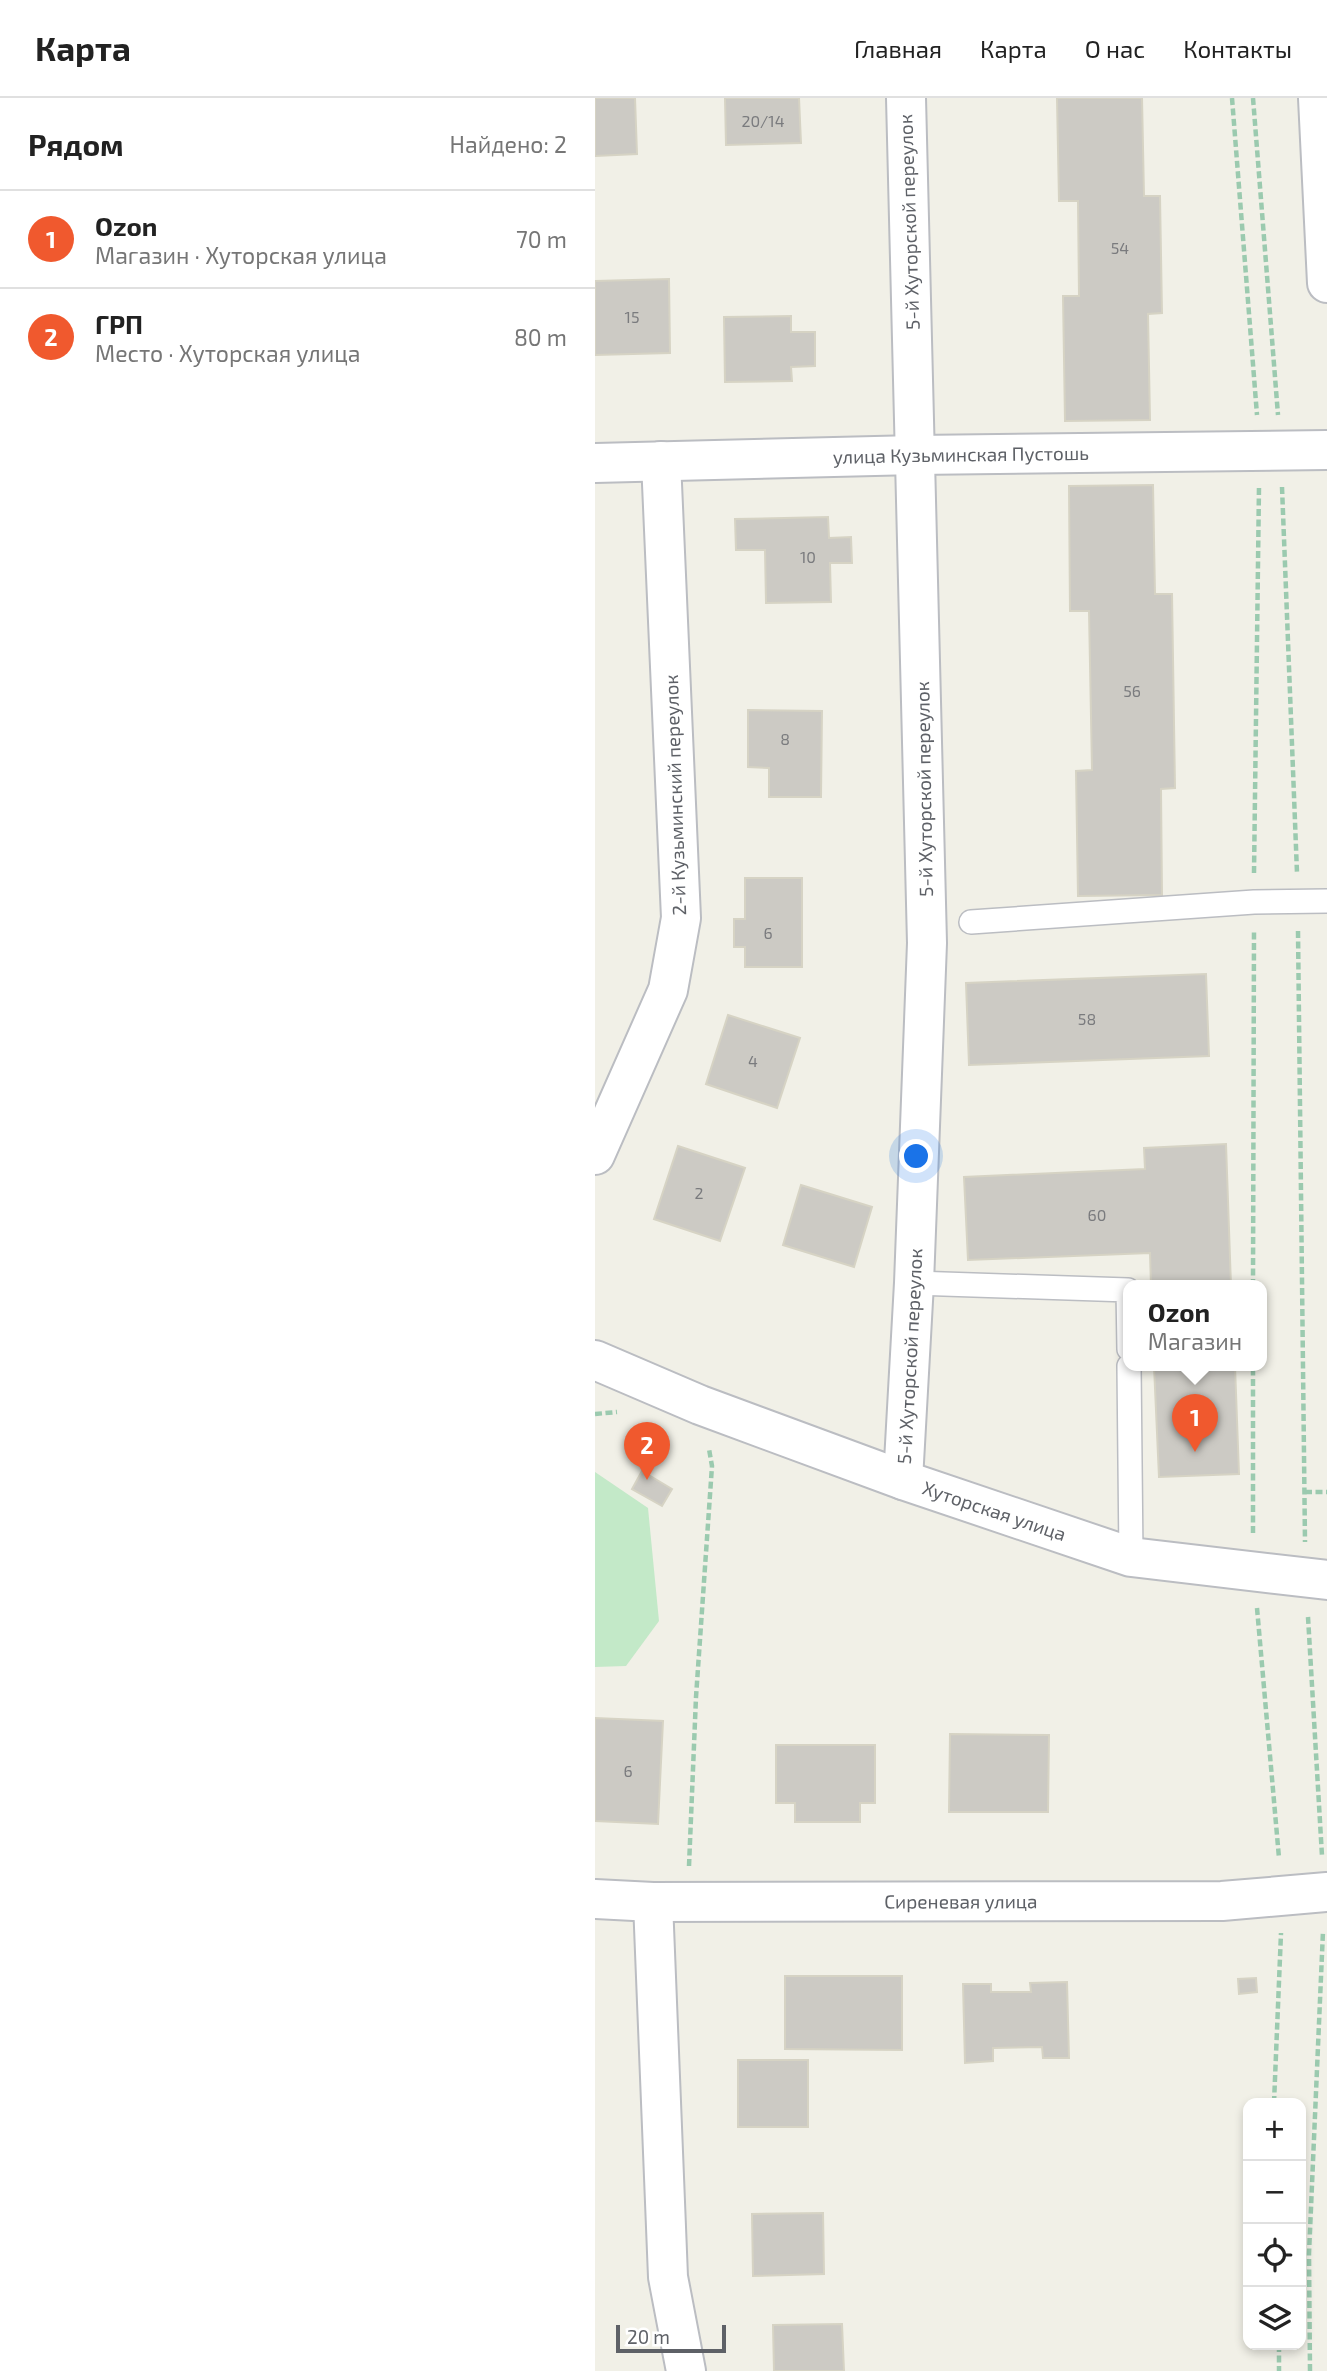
<!DOCTYPE html>
<html lang="ru">
<meta charset="utf-8">
<style>
:root{--surface:#fff;--page:#f2f2f2;--text:#222;--muted:#767676;--line:#e0e0e0;--accent:#f0592e}
body{margin:0;font-family:"Exo 2",sans-serif;background:var(--page);color:var(--text)}
.controls{position:absolute;right:21px;bottom:21px;display:grid;overflow:hidden;border-radius:14px;box-shadow:0 4px 10px #0003}
.controls button{width:63px;height:63px;display:grid;place-items:center;padding:0;border:0;border-bottom:2px solid var(--line);background:var(--surface);color:var(--text);font:35px sans-serif}
.scale{position:absolute;left:21px;bottom:18px;width:110px;box-sizing:border-box;padding-left:7px;border:4px solid #5e6167;border-top:0;font-size:19px;line-height:24px;white-space:nowrap;color:#5e6167;-webkit-text-stroke:5px #fff;paint-order:stroke}
.you{position:absolute;left:322px;top:1059px;width:24px;height:24px;margin:-18px;border:5px solid #fff;border-radius:50%;background:#1a73e8;box-shadow:0 0 0 10px #1a73e833}
.badge{display:grid;place-items:center;width:46px;height:46px;border-radius:50%;background:var(--accent);color:#fff;font-size:23px;font-weight:700}
.pin{position:absolute;translate:-50% -58px;filter:drop-shadow(0 2px 4px #0008)}
.pin::after{content:'';position:absolute;top:37px;width:24px;height:21px;background:inherit;clip-path:polygon(0 0,100% 0,50% 100%)}
.popup{position:absolute;left:528px;top:1182px;width:144px;height:91px;box-sizing:border-box;display:grid;place-content:center;border-radius:14px;background:var(--surface);filter:drop-shadow(0 2px 5px #0005);font-size:23px;white-space:nowrap;color:var(--muted)}
.popup b{font-size:26px;color:var(--text)}
.popup::after{content:'';position:absolute;left:50%;top:100%;margin-left:-14px;border:14px solid transparent;border-top-color:var(--surface)}
.list{margin:0;padding:0;list-style:none}
h2{display:flex;justify-content:space-between;align-items:center;height:91px;margin:0;padding:0 28px;font-size:30px}
h2 small{font-size:23px;font-weight:400;color:var(--muted)}
.list li{display:grid;grid-template-columns:46px 1fr auto;gap:21px;align-items:center;box-sizing:border-box;height:98px;padding:0 28px;border-top:2px solid var(--line)}
.list b{display:block;font-size:26px;white-space:nowrap}
.list p{margin:0;font-size:23px;white-space:nowrap;color:var(--muted)}
.list em{font-size:23px;font-style:normal;color:var(--muted)}
.icon{flex:none;width:38px;height:38px;fill:none;stroke:currentColor;stroke-width:2;stroke-linecap:round;stroke-linejoin:round}
.map{position:relative;flex:none;width:732px;height:2273px;overflow:hidden}
header{display:flex;align-items:center;gap:42px;box-sizing:border-box;height:98px;padding:0 35px;background:var(--surface);border-bottom:2px solid var(--line)}
header strong{font-size:33px}
nav{display:flex;gap:38px;margin-inline-start:auto;font-size:24px}
main{display:flex}
aside{flex:1;background:var(--surface)}
.map>svg:first-child{display:block}
.green{fill:#c3e9c8}
.building{fill:#cccac4;stroke:#d6d3c4;stroke-width:2}
.lines{fill:none;stroke-linecap:round;stroke-linejoin:round}
.service-casing{stroke:#bbbdc2;stroke-width:26}
.minor-casing{stroke:#bbbdc2;stroke-width:42}
.tertiary-casing{stroke:#bbbdc2;stroke-width:42}
.path{stroke:#9bcaaf;stroke-width:4.5;stroke-dasharray:7 3.5;stroke-linecap:butt}
.service{stroke:#fff;stroke-width:23}
.minor{stroke:#fff;stroke-width:38}
.tertiary{stroke:#fff;stroke-width:38}
.labels{text-anchor:middle;stroke-width:7;stroke-linejoin:round;paint-order:stroke}
.number-label{font-size:16px;fill:#7a7b7e}
.street-label{font-size:19px;fill:#5e6167;stroke:#fff}
</style>
<header>
<strong>Карта</strong>
<nav><a>Главная</a><a>Карта</a><a>О нас</a><a>Контакты</a></nav>
</header>
<main>
<aside>
<h2>Рядом<small>Найдено: 2</small></h2>
<ul class="list">
<li><span class="badge">1</span><div><b>Ozon</b><p>Магазин · Хуторская улица</p></div><em>70 m</em></li>
<li><span class="badge">2</span><div><b>ГРП</b><p>Место · Хуторская улица</p></div><em>80 m</em></li>
</ul>
</aside>
<div class="map">
<svg width="732" height="2273" viewBox="0 0 732 2273">
<rect width="100%" height="100%" fill="#f1f0e7"/>
<path class="green" d="M 0,1374 L 53,1410 L 64,1523 L 31,1568 L 0,1569 Z"/>
<path class="building" d="M 0,0 L 40,0 L 42,56 L 0,58 Z
M 130,0 L 204,0 L 206,45 L 131,47 Z
M 462,0 L 547,0 L 549,98 L 565,98 L 567,215 L 553,216 L 555,322 L 470,323 L 468,198 L 484,198 L 483,103 L 464,103 Z
M 74,181 L 75,255 L 0,257 L 0,183 Z
M 196,218 L 196,234 L 220,234 L 220,268 L 196,269 L 197,283 L 130,284 L 129,219 Z
M 558,387 L 560,496 L 577,496 L 580,690 L 566,691 L 567,797 L 483,798 L 481,673 L 497,672 L 494,513 L 475,513 L 474,388 Z
M 233,419 L 234,440 L 256,439 L 257,465 L 235,465 L 236,504 L 171,505 L 170,452 L 141,452 L 140,421 Z
M 153,612 L 227,613 L 226,699 L 174,699 L 174,670 L 153,669 Z
M 150,780 L 207,780 L 207,869 L 150,869 L 150,849 L 139,849 L 139,821 L 150,821 Z
M 611,876 L 614,958 L 374,967 L 371,885 Z
M 133,917 L 205,940 L 182,1010 L 111,986 Z
M 631,1046 L 636,1188 L 556,1188 L 555,1155 L 373,1162 L 369,1079 L 550,1071 L 549,1050 Z
M 83,1048 L 150,1070 L 125,1143 L 59,1121 Z
M 206,1087 L 277,1109 L 259,1169 L 188,1147 Z
M 559,1268 L 640,1268 L 644,1376 L 564,1379 Z
M 47,1373 L 77,1391 L 67,1408 L 37,1391 Z
M 0,1620 L 68,1623 L 63,1726 L 0,1723 Z
M 355,1636 L 454,1637 L 453,1714 L 354,1714 Z
M 181,1647 L 280,1647 L 280,1705 L 265,1705 L 265,1724 L 200,1724 L 200,1705 L 181,1705 Z
M 190,1878 L 307,1878 L 307,1952 L 190,1951 Z
M 661,1880 L 662,1894 L 644,1896 L 643,1881 Z
M 472,1884 L 474,1960 L 448,1960 L 447,1949 L 398,1950 L 398,1963 L 370,1965 L 368,1886 L 396,1886 L 396,1894 L 436,1894 L 435,1885 Z
M 143,1962 L 213,1962 L 213,2029 L 143,2029 Z
M 228,2115 L 229,2176 L 158,2178 L 157,2116 Z
M 247,2226 L 249,2273 L 179,2273 L 178,2227 Z"/>
<g class="lines">
<defs>
<path id="service" d="M 376,824 L 659,804 L 732,803
M 319,1185 L 533,1192 L 534,1251
M 534,1268 L 536,1459"/>
<g id="minor">
<path id="s1" d="M 0,365 L 321,357 L 732,352"/>
<path d="M 0,1057 L 73,892 L 86,820 L 66,363"/>
<path id="s2" d="M 0,1262 L 105,1307 L 308,1382 L 536,1459 L 732,1482"/>
<path id="s3" d="M 308,1382 L 319,1185 L 332,845 L 311,0"/>
<path id="s4" d="M 0,1801 L 58,1804 L 627,1803 L 732,1794"/>
<path d="M 58,1804 L 73,2179 L 91,2273"/>
</g>
<path id="tertiary" d="M 723,0 L 732,185"/>
</defs>
<use href="#service" class="service-casing"/>
<use href="#minor" class="minor-casing"/>
<use href="#tertiary" class="tertiary-casing"/>
<path class="path" d="M 637,0 L 662,317
M 658,0 L 683,317
M 687,389 L 702,775
M 659,775 L 664,388
M 703,833 L 710,1444
M 658,1188 L 659,833
M 0,1316 L 22,1314
M 710,1394 L 732,1394
M 658,1435 L 658,1268
M 662,1510 L 684,1760
M 713,1519 L 727,1758
M 94,1768 L 101,1599 L 117,1368 L 114,1351
M 679,2005 L 686,1835
M 684,2247 L 684,2273
M 715,2273 L 714,2156 L 728,1833"/>
<use href="#service" class="service"/>
<use href="#minor" class="minor"/>
<use href="#tertiary" class="tertiary"/>
</g>
<g class="labels">
<g class="number-label">
<text x="168" y="29">20/14</text>
<text x="525" y="156">54</text>
<text x="37" y="225">15</text>
<text x="213" y="465">10</text>
<text x="537" y="599">56</text>
<text x="190" y="647">8</text>
<text x="173" y="841">6</text>
<text x="492" y="927">58</text>
<text x="158" y="969">4</text>
<text x="104" y="1101">2</text>
<text x="502" y="1123">60</text>
<text x="33" y="1679">6</text>
</g>
<g class="street-label">
<text transform="translate(314 124) rotate(-92)" y="7">5-й Хуторской переулок</text>
<text dy="7" stroke="none"><textPath href="#s1" startOffset="366">улица Кузьминская Пустошь</textPath></text>
<text transform="translate(329 691) rotate(-91)" y="7">5-й Хуторской переулок</text>
<text transform="translate(80 697) rotate(-92)" y="7">2-й Кузьминский переулок</text>
<text dy="7" stroke="none"><textPath href="#s3" startOffset="124">5-й Хуторской переулок</textPath></text>
<text dy="7" stroke="none"><textPath href="#s2" startOffset="427">Хуторская улица</textPath></text>
<text dy="7" stroke="none"><textPath href="#s4" startOffset="366">Сиреневая улица</textPath></text>
</g>
</g>
</svg>
<div class="controls">
<button>+</button>
<button>−</button>
<button><svg class="icon" aria-label="locate" viewBox="0 0 24 24"><circle cx="12" cy="12" r="6"/><path d="M12 2v4M12 18v4M2 12h4M18 12h4"/></svg></button>
<button><svg class="icon" aria-label="layers" viewBox="0 0 24 24"><path d="M12 4l9 5-9 5-9-5zM3 14l9 5 9-5"/></svg></button>
</div>
<div class="scale">20 m</div>
<div class="you"></div>
<div class="pin badge" style="left:600px;top:1354px">1</div>
<div class="popup"><b>Ozon</b>Магазин</div>
<div class="pin badge" style="left:52px;top:1382px">2</div>
</div>
</main>
